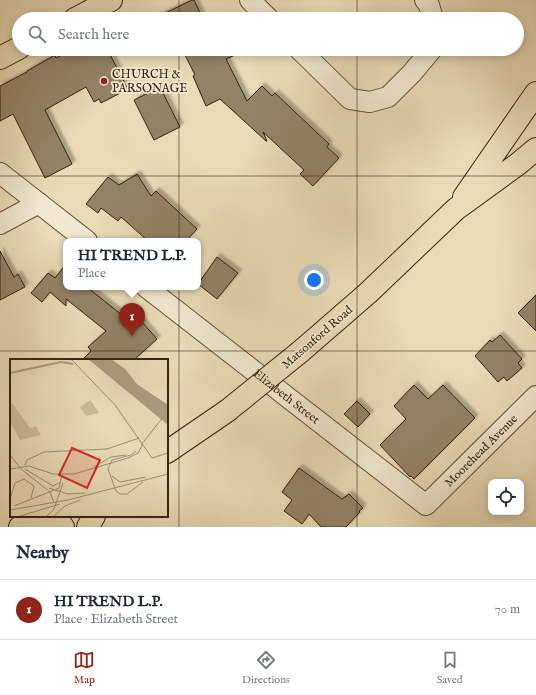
<!DOCTYPE html>
<meta charset="utf-8">
<style>
:root{--surface:#fff;--page:#f6f6f7;--text:#1f2937;--muted:#747a83;--line:#e0e1e3;--accent:#8f2418}
body{margin:0;font-family:"IM FELL English",serif;background:var(--page);color:var(--text)}
.controls{position:absolute;right:12px;bottom:12px;display:grid;overflow:hidden;border-radius:8px;box-shadow:0 2px 10px #0003}
.controls button{width:36px;height:36px;display:grid;place-items:center;padding:0;border:0;border-bottom:1px solid var(--line);background:var(--surface);color:var(--text);font:20px sans-serif}
.you{position:absolute;left:314px;top:280px;width:14px;height:14px;margin:-10px;border:3px solid #fff;border-radius:50%;background:#1a73e8;box-shadow:0 0 0 6px #1a73e833}
.badge{display:grid;place-items:center;width:26px;height:26px;border-radius:50%;background:var(--accent);color:#fff;font-size:13px;font-weight:700}
.pin{position:absolute;translate:-50% -33px;filter:drop-shadow(0 1px 2px #0008)}
.pin::after{content:'';position:absolute;top:21px;width:14px;height:12px;background:inherit;clip-path:polygon(0 0,100% 0,50% 100%)}
.popup{position:absolute;left:63px;top:238px;width:138px;height:52px;box-sizing:border-box;display:grid;place-content:center;border-radius:8px;background:var(--surface);filter:drop-shadow(0 1px 3px #0005);font-size:13px;white-space:nowrap;color:var(--muted)}
.popup b{font-size:15px;color:var(--text)}
.popup::after{content:'';position:absolute;left:50%;top:100%;margin-left:-8px;border:8px solid transparent;border-top-color:var(--surface)}
.list{margin:0;padding:0;list-style:none}
h2{display:flex;justify-content:space-between;align-items:center;height:52px;margin:0;padding:0 16px;font-size:17px}
h2 small{font-size:13px;font-weight:400;color:var(--muted)}
.list li{display:grid;grid-template-columns:26px 1fr auto;gap:12px;align-items:center;box-sizing:border-box;height:60px;padding:0 16px;border-top:1px solid var(--line)}
.list b{display:block;font-size:15px;white-space:nowrap}
.list p{margin:0;font-size:13px;white-space:nowrap;color:var(--muted)}
.list em{font-size:13px;font-style:normal;color:var(--muted)}
.icon{flex:none;width:22px;height:22px;fill:none;stroke:currentColor;stroke-width:2;stroke-linecap:round;stroke-linejoin:round}
.map{position:relative;flex:none;width:536px;height:527px;overflow:hidden}
.search{position:absolute;background:var(--surface);box-shadow:0 2px 10px #0003;left:12px;right:12px;top:12px;height:44px;display:flex;align-items:center;gap:10px;box-sizing:border-box;padding:0 14px;border-radius:22px;color:var(--muted);font-size:15px}
.sheet{height:112px;background:var(--surface)}
nav{display:flex;justify-content:space-around;align-items:center;box-sizing:border-box;height:56px;border-top:1px solid var(--line);background:var(--surface);font-size:11px;color:var(--muted)}
nav a{display:grid;justify-items:center;gap:2px}
nav .on{color:var(--accent)}
.map>svg:first-child{display:block}
.building{fill:#928365;stroke:#35230d;filter:url(#shadow)}
.lines{fill:none;stroke-linecap:round;stroke-linejoin:round}
.minor-casing{stroke:#625137;stroke-width:22}
.primary-casing{stroke:#35230d;stroke-width:24}
.motorway-casing{stroke:#35230d;stroke-width:24}
.minor{stroke:#f0e8d0;stroke-width:20}
.primary{stroke:#e8dbb6;stroke-width:22}
.motorway{stroke:#e8dbb6;stroke-width:22}
.primary-bridge-casing{stroke:#35230d;stroke-width:24;stroke-linecap:butt}
.primary-bridge{stroke:#e8dbb6;stroke-width:22}
.grid{fill:none;stroke:#35230d;stroke-width:1;stroke-opacity:0.55}
.poi-dot{fill:#8f2418;stroke:#f0e8d0;stroke-width:1.5}
.labels{text-anchor:middle;stroke-width:3.5;stroke-linejoin:round;paint-order:stroke}
.poi-label{font-size:12px;fill:#35230d;stroke:#f0e8d0;text-anchor:start}
.street-label{font-size:12px;fill:#35230d;stroke:#f0e8d0}
.inset-river{fill:none;stroke:#ab9c7d;stroke-width:2}
.inset-road{fill:none;stroke:#a09172;stroke-width:1}
.view{fill:#d62828;fill-opacity:0.15;stroke:#d62828;stroke-width:2}
.inset-edge{fill:none;stroke:#35230d;stroke-width:2}
</style>
<div class="map">
<svg width="536" height="527" viewBox="0 0 536 527">
<defs>
<filter id="shadow"><feDropShadow dx="3.5" dy="-3.5" stdDeviation="1" flood-color="#0004"/></filter>
</defs>
<rect width="100%" height="100%" fill="#e8dbb6"/>
<filter id="stains"><feTurbulence type="fractalNoise" baseFrequency=".005" numOctaves="4"/><feColorMatrix values="0 0 0 0 .2 0 0 0 0 .09 0 0 0 0 .02 0 0 0 .5 -.17"/></filter>
<radialGradient id="worn" r=".72"><stop offset=".6" stop-color="#630" stop-opacity="0"/><stop offset="1" stop-color="#630" stop-opacity=".3"/></radialGradient>
<path class="building" d="M 192,0 L 194,0 L 203,19 L 153,19 Z
M 74,49 L 107,49 L 128,89 L 101,103 L 99,99 L 94,102 L 86,87 L 45,110 L 72,164 L 45,178 L 13,114 L 0,121 L 0,86 L 27,72 L 27,71 L 55,55 L 56,58 Z
M 182,49 L 249,49 L 226,59 L 247,101 L 262,86 L 272,96 L 275,93 L 329,144 L 327,147 L 339,158 L 313,186 L 300,174 L 304,170 L 278,146 L 263,132 L 267,141 L 266,141 L 220,99 L 206,106 L 193,76 L 195,75 Z
M 160,87 L 180,127 L 154,140 L 134,100 Z
M 137,174 L 151,196 L 156,191 L 197,229 L 186,241 L 148,241 L 121,217 L 118,221 L 101,208 L 98,213 L 86,204 L 108,177 L 119,185 Z
M 0,251 L 14,277 L 18,274 L 25,287 L 0,300 Z
M 217,257 L 238,273 L 217,299 L 198,284 Z
M 66,264 L 66,287 L 87,287 L 123,316 L 125,314 L 128,318 L 134,313 L 157,339 L 134,360 L 82,360 L 91,351 L 88,347 L 106,331 L 66,299 L 66,306 L 50,292 L 42,302 L 31,293 L 48,273 L 55,278 Z
M 536,295 L 536,331 L 518,313 Z
M 500,335 L 522,359 L 518,363 L 522,368 L 507,381 L 504,377 L 498,382 L 475,356 L 490,340 L 492,342 Z
M 414,385 L 428,399 L 443,385 L 475,418 L 414,479 L 411,476 L 410,477 L 380,445 L 406,419 L 394,406 Z
M 357,401 L 370,414 L 358,427 L 344,414 Z
M 299,468 L 342,499 L 349,494 L 363,508 L 359,511 L 360,512 L 346,527 L 321,527 L 309,514 L 302,524 L 284,511 L 292,500 L 282,492 Z"/>
<g class="lines">
<defs>
<g id="minor">
<path d="M 250,0 L 269,19"/>
<path d="M 425,0 L 429,5 L 433,19"/>
<path d="M 299,49 L 350,99 L 370,102 L 388,97 L 412,73 L 432,49"/>
<path d="M 0,173 L 87,241"/>
<path d="M 0,224 L 39,203"/>
<path id="s1" d="M 146,287 L 426,505 L 536,396"/>
</g>
<path id="primary" d="M 75,19 L 111,0
M 0,58 L 19,48
M 464,197 L 536,93
M 300,352 L 368,293 L 456,209 L 518,164 L 536,149
M 167,452 L 227,411
M 20,527 L 48,516"/>
<path id="motorway" d="M 53,516 L 63,527
M 88,527 L 94,516"/>
</defs>
<use href="#minor" class="minor-casing"/>
<use href="#primary" class="primary-casing"/>
<use href="#motorway" class="motorway-casing"/>
<use href="#minor" class="minor"/>
<use href="#primary" class="primary"/>
<use href="#motorway" class="motorway"/>
<defs>
<path id="primary-bridge" d="M 227,411 L 300,352"/>
</defs>
<use href="#primary-bridge" class="primary-bridge-casing"/>
<use href="#primary-bridge" class="primary-bridge"/>
</g>
<path class="grid" d="M 179,0 L 179,19M 357,0 L 357,19M 179,49 L 179,527M 357,49 L 357,527M 0,176 L 536,176M 0,351 L 536,351"/>
<circle class="poi-dot" cx="104" cy="81" r="4"/>
<g class="labels">
<g class="poi-label">
<text x="112" y="78">CHURCH &amp;<tspan x="112" dy="14">PARSONAGE</tspan></text>
</g>
<g class="street-label">
<text transform="translate(317 337) rotate(-41)" y="4">Matsonford Road</text>
<text dy="4" stroke="none"><textPath href="#s1" startOffset="178">Elizabeth Street</textPath></text>
<text dy="4" stroke="none"><textPath href="#s1" startOffset="432">Moorehead Avenue</textPath></text>
</g>
</g>
<g transform="translate(10 359)">
<rect width="158" height="158" fill="#e8dbb6"/>
<path d="M 80,41 L 89,54 L 76,57 L 70,48 ZM 0,44 L 2,44 L 20,69 L 26,67 L 31,76 L 10,81 L 0,63 Z" fill="#cabc99"/>
<path d="M 78,0 L 101,0 L 115,10 L 127,25 L 158,46 L 158,66 Z" fill="#ab9c7d"/>
<path class="inset-river" d="M 0,14 L 51,3 L 63,5"/>
<path class="inset-road" d="M 61,0 L 105,46 L 142,99 L 158,94M 131,86 L 158,52M 126,92 L 121,96 L 102,101 L 98,110 L 106,132 L 110,135 L 117,135 L 133,123M 0,96 L 11,110 L 40,133 L 44,144M 15,106 L 17,101 L 34,93 L 97,90 L 129,79M 84,108 L 101,98 L 116,96M 0,110 L 19,107 L 43,115 L 64,115 L 118,99 L 128,94 L 133,85M 15,110 L 43,127 L 51,123M 0,117 L 0,148M 102,117 L 110,123 L 136,118M 39,129 L 58,135 L 75,134M 1,137 L 5,124 L 14,120 L 24,127 L 21,139M 4,147 L 49,129 L 52,116M 0,151 L 58,141 L 158,115M 7,158 L 50,145M 36,158 L 44,150 L 53,124M 43,158 L 55,147 L 70,141"/>
<path class="view" d="M 62,89 L 90,101 L 77,129 L 49,116 Z"/>
<rect width="158" height="158" class="inset-edge"/>
</g>
<rect width="100%" height="100%" filter="url(#stains)"/>
<rect width="100%" height="100%" fill="url(#worn)"/>
</svg>
<div class="controls">
<button><svg class="icon" aria-label="locate" viewBox="0 0 24 24"><circle cx="12" cy="12" r="6"/><path d="M12 2v4M12 18v4M2 12h4M18 12h4"/></svg></button>
</div>
<div class="you"></div>
<div class="pin badge" style="left:132px;top:336px">1</div>
<div class="popup"><b>HI TREND L.P.</b>Place</div>
<div class="search"><svg class="icon" aria-label="search" viewBox="0 0 24 24"><circle cx="10" cy="10" r="6"/><path d="M15 15l6 6"/></svg>Search here</div>
</div>
<section class="sheet">
<h2>Nearby<small></small></h2>
<ul class="list">
<li><span class="badge">1</span><div><b>HI TREND L.P.</b><p>Place · Elizabeth Street</p></div><em>70 m</em></li>
</ul>
</section>
<nav>
<a class="on"><svg class="icon" aria-label="map" viewBox="0 0 24 24"><path d="M3 6l6-2 6 2 6-2v14l-6 2-6-2-6 2zM9 4v14M15 6v14"/></svg>Map</a>
<a><svg class="icon" aria-label="directions" viewBox="0 0 24 24"><path d="M12 3l9 9-9 9-9-9zM9 14v-3h6M13 9l2 2-2 2"/></svg>Directions</a>
<a><svg class="icon" aria-label="saved" viewBox="0 0 24 24"><path d="M7 4h10v16l-5-4-5 4z"/></svg>Saved</a>
</nav>
